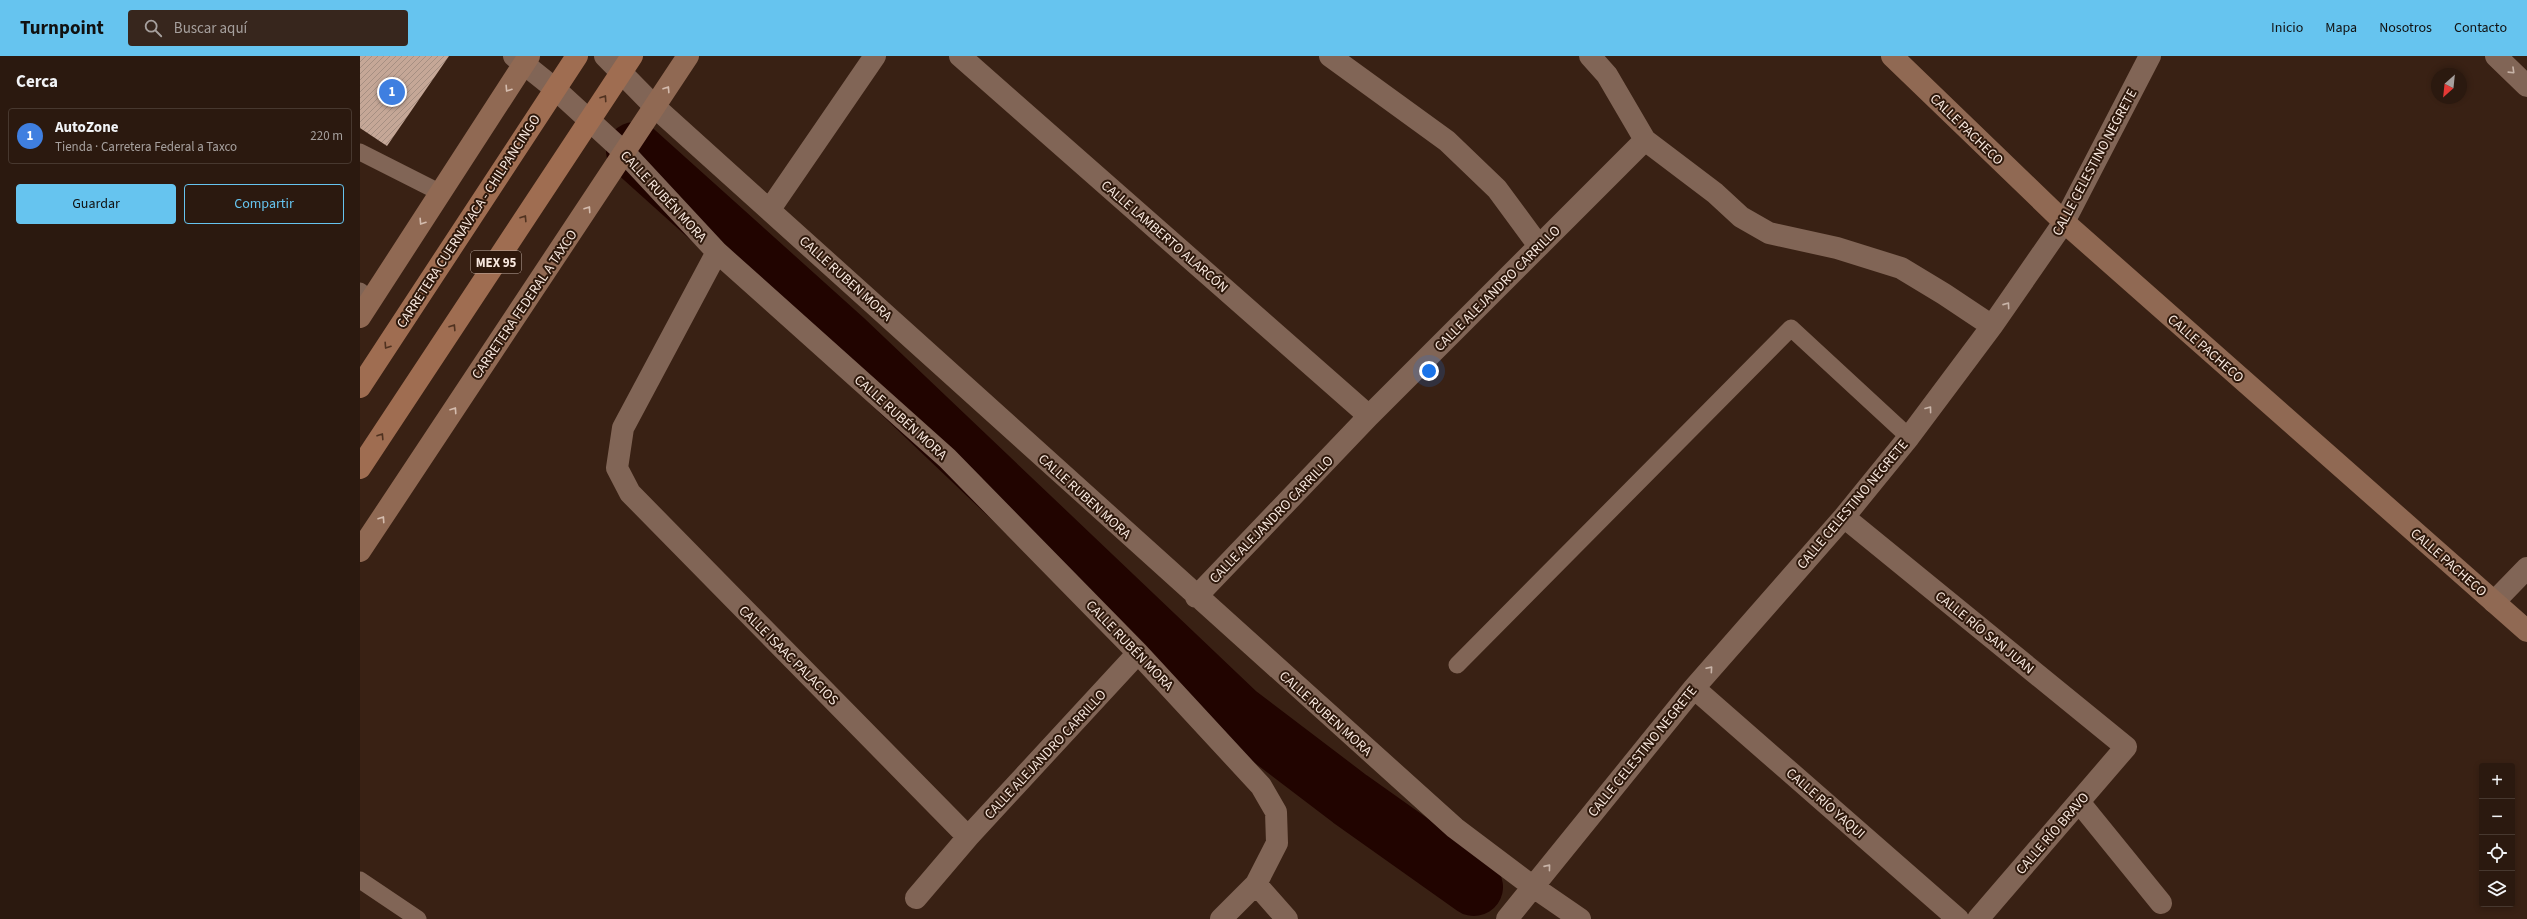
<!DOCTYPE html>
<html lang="es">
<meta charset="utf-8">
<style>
:root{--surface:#2b190f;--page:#37261d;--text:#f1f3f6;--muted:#a6a09e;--line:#47382f;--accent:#66c4ef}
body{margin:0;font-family:"Source Sans 3",sans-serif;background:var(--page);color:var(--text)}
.controls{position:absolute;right:12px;bottom:12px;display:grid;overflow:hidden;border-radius:4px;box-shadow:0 2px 6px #0003}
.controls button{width:36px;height:36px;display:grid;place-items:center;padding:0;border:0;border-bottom:1px solid var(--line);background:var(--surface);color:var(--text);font:20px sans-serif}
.compass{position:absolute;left:2071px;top:12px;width:36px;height:36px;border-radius:50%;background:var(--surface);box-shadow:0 2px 6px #0003;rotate:207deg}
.you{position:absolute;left:1069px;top:315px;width:14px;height:14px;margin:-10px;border:3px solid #fff;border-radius:50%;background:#1a73e8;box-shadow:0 0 0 6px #1a73e833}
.badge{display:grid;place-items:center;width:26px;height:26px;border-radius:50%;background:var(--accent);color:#fff;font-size:13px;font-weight:700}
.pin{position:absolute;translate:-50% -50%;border:2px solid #fff;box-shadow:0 1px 4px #0006}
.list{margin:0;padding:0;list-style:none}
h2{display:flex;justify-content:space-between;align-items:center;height:52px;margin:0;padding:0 16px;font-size:17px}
h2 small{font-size:13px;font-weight:400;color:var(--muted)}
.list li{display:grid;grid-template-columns:26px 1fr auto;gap:12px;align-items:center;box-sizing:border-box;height:56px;margin:0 8px 8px;padding:0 8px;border:1px solid var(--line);border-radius:4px}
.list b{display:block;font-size:15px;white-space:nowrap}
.list p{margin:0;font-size:13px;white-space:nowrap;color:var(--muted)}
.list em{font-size:13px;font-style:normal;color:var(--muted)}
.actions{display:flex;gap:8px;padding:12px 16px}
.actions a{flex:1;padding:9px 0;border:1px solid var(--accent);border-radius:4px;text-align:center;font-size:14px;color:var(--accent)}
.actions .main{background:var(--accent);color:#111}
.icon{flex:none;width:22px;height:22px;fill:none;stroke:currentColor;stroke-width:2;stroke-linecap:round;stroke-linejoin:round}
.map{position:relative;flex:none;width:2167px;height:863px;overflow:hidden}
header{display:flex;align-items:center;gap:24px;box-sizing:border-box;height:56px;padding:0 20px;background:var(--accent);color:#111}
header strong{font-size:19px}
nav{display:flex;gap:22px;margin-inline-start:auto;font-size:14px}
.search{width:280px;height:36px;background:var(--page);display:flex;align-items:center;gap:10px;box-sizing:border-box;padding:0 14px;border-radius:4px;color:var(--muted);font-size:15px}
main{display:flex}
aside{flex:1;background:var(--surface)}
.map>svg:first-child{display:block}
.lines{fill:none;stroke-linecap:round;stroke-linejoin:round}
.river{stroke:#210400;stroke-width:58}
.building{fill:url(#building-hatch)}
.lane{stroke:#816556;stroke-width:17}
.street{stroke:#816556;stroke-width:22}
.secondary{stroke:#906953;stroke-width:22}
.primary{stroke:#9f6d51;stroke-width:22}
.oneway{stroke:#c8b4a8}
.oneway2{stroke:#d4bcae}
.oneway3{stroke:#503220}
.labels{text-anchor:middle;stroke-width:4;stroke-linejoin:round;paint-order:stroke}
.shield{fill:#2e180b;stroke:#bbaa9f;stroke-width:1}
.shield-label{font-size:13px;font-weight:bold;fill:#f8e8df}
.street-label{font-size:14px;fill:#f8e8df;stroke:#2e180b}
</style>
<header>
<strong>Turnpoint</strong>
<div class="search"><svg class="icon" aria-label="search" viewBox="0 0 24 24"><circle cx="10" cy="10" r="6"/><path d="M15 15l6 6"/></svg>Buscar aquí</div>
<nav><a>Inicio</a><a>Mapa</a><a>Nosotros</a><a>Contacto</a></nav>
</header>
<main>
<aside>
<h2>Cerca<small></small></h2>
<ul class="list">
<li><span class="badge" style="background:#3f7fe0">1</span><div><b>AutoZone</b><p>Tienda · Carretera Federal a Taxco</p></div><em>220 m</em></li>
</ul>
<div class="actions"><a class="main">Guardar</a><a>Compartir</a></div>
</aside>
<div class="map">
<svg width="2167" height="863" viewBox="0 0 2167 863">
<defs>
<pattern id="building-hatch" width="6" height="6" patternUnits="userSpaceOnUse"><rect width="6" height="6" fill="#c5a797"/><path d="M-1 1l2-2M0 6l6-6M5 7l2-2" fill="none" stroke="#a68f82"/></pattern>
</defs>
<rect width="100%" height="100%" fill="#392114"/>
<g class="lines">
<path class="river" d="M 275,95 L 484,283 L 877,657 L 990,743 L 1114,831"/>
</g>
<path class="building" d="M 0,0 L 89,0 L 27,90 L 0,72 Z"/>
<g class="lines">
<path class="lane" d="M 0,96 L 81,137
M 0,235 L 11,244
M 1097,609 L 1431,272 L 1549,381
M 0,824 L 58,863"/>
<path class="street" d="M 154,0 L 194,32 L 265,97 L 357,196 L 587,402 L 778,597 L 901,730 L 916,756 L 917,787 L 896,828 L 861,863
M 245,0 L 295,51 L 1095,772 L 1172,830 L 1220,863
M 600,0 L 1009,360
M 970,0 L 1087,85 L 1137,133 L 1179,190
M 2136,0 L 2167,30
M 1285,84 L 1355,137 L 1381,161 L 1409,177 L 1477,192 L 1541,212 L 1584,238 L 1632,270
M 410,153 L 515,0
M 357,196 L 263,372 L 257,412 L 270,437 L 608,781
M 1484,461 L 1766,691 L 1618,863
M 836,541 L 1009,360 L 1285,84 L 1247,19 L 1230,0
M 2134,546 L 2167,512
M 1334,632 L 1598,863
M 1719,746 L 1801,847
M 896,828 L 927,863
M 556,842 L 608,781 L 778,597
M 1147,863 L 1334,632 L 1484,461 L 1549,381 L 1632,270 L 1704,166 L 1790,0"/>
<path class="secondary" d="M 1532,0 L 1704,166 L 2167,575
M 0,261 L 169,0
M 0,495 L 328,0"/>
<path class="primary" d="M 0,331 L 217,0
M 0,412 L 272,0"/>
</g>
<defs><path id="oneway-chevron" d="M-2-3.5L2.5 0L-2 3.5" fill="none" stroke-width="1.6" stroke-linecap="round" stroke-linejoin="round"/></defs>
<g class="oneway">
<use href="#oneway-chevron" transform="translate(2152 15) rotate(44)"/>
<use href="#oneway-chevron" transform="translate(1647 249) rotate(-55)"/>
<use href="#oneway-chevron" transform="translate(1569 353) rotate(-53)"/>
<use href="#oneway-chevron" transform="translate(1350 613) rotate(-49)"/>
<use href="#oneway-chevron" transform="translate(1188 811) rotate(-51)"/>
</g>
<g class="oneway2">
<use href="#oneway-chevron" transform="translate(148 33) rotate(123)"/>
<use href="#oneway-chevron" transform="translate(307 33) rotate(-57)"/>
<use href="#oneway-chevron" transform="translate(228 153) rotate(-56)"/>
<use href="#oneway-chevron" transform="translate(62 166) rotate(123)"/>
<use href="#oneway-chevron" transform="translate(94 354) rotate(-56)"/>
<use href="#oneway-chevron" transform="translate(22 463) rotate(-56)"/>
</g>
<g class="oneway3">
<use href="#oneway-chevron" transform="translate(244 42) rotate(-56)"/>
<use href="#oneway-chevron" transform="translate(164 162) rotate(-57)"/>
<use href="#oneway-chevron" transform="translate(93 271) rotate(-57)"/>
<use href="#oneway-chevron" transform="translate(27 290) rotate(123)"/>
<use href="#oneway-chevron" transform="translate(21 380) rotate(-57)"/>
</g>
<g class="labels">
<rect class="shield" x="111" y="195" width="50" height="22" rx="3"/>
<g class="shield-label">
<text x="136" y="211">MEX 95</text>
</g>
<g class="street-label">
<text transform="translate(1607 73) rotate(44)" y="5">CALLE PACHECO</text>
<text transform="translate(1734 106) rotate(-62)" y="5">CALLE CELESTINO NEGRETE</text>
<text transform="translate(304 140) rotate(47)" y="5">CALLE RUBÉN MORA</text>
<text transform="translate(108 165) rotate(-57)" y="5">CARRETERA CUERNAVACA - CHILPANCINGO</text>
<text transform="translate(805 180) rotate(41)" y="5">CALLE LAMBERTO ALARCÓN</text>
<text transform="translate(486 222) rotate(42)" y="5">CALLE RUBEN MORA</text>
<text transform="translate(1137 232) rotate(-45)" y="5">CALLE ALEJANDRO CARRILLO</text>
<text transform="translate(164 248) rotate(-56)" y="5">CARRETERA FEDERAL A TAXCO</text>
<text transform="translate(1846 292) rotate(41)" y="5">CALLE PACHECO</text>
<text transform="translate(541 361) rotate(42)" y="5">CALLE RUBÉN MORA</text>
<text transform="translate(725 440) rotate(42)" y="5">CALLE RUBEN MORA</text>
<text transform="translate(1492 448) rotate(-50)" y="5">CALLE CELESTINO NEGRETE</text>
<text transform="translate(911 463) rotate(-46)" y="5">CALLE ALEJANDRO CARRILLO</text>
<text transform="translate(2089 506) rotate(41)" y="5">CALLE PACHECO</text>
<text transform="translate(1625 576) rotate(39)" y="5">CALLE RÍO SAN JUAN</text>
<text transform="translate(770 589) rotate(46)" y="5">CALLE RUBÉN MORA</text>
<text transform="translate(429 599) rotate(45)" y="5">CALLE ISAAC PALACIOS</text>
<text transform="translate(966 657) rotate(42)" y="5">CALLE RUBEN MORA</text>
<text transform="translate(1282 695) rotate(-51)" y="5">CALLE CELESTINO NEGRETE</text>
<text transform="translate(685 698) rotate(-47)" y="5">CALLE ALEJANDRO CARRILLO</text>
<text transform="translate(1466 747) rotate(41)" y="5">CALLE RÍO YAQUI</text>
<text transform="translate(1692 777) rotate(-49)" y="5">CALLE RÍO BRAVO</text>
</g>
</g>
</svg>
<div class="controls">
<button>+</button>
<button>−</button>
<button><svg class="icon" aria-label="locate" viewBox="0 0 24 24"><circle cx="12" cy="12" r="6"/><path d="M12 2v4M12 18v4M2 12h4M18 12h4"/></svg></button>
<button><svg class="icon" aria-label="layers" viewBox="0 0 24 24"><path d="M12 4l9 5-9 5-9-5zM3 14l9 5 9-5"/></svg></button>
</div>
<svg class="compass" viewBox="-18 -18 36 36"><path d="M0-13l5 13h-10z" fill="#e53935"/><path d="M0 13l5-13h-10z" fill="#a6a09e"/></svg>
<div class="you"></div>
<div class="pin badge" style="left:32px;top:36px;background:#3f7fe0">1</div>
</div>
</main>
